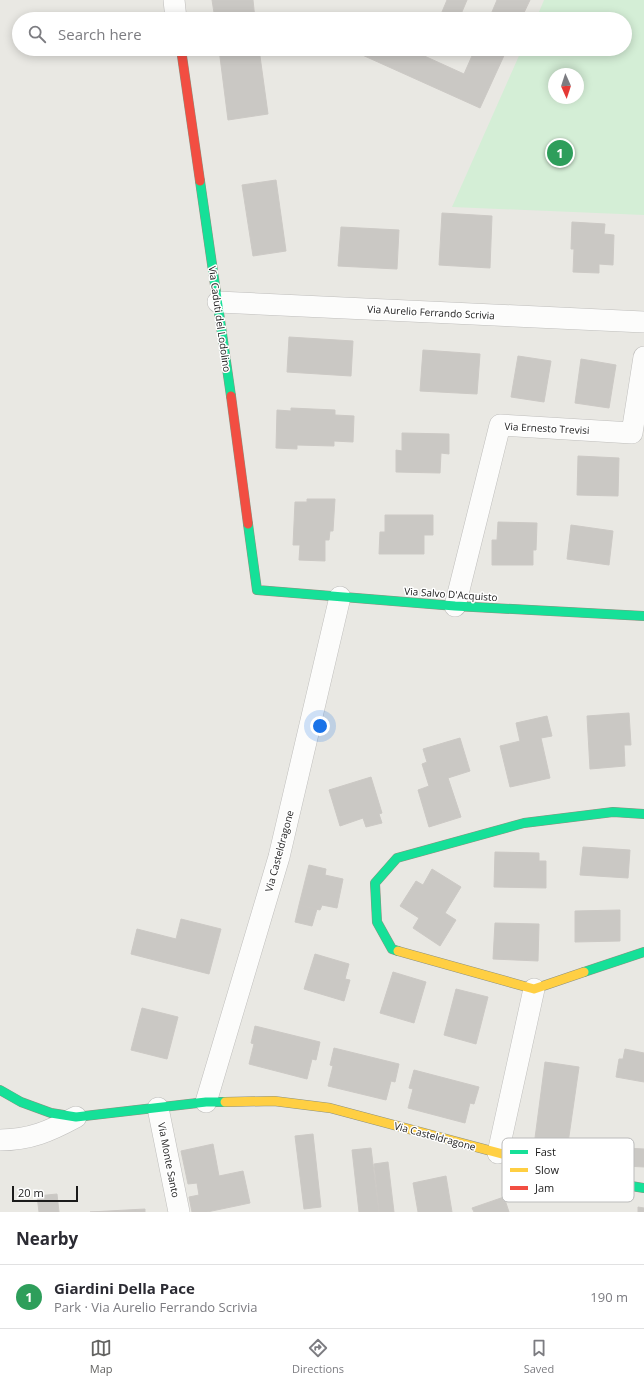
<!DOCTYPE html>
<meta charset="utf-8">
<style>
:root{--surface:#fff;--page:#f2f2f3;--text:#2b2b33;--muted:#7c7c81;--line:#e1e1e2;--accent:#636361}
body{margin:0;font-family:"Open Sans",sans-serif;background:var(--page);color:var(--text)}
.compass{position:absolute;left:548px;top:68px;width:36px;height:36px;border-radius:50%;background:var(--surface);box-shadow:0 2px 10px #0003;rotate:177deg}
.scale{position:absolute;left:12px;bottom:10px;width:66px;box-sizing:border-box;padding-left:4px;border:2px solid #1b1b1b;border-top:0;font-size:11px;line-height:14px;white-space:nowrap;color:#1b1b1b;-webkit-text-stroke:3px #fff;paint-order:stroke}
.you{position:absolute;left:320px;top:726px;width:14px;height:14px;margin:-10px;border:3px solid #fff;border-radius:50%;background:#1a73e8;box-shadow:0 0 0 6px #1a73e833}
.badge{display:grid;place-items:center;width:26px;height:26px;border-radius:50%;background:var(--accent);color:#fff;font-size:13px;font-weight:700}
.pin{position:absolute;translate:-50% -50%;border:2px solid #fff;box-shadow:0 1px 4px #0006}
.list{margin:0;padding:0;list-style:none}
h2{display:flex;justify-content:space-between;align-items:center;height:52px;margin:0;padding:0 16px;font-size:17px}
h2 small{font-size:13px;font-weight:400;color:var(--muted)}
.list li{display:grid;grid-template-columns:26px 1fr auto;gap:12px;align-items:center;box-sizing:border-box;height:64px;padding:0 16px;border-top:1px solid var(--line)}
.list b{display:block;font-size:15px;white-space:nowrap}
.list p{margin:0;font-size:13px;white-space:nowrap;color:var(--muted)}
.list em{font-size:13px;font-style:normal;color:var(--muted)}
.icon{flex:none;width:22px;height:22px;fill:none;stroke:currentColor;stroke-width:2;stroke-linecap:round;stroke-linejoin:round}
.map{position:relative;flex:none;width:644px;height:1212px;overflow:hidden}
.search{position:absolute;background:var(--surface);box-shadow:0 2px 10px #0003;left:12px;right:12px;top:12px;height:44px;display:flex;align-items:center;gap:10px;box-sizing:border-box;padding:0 14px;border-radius:22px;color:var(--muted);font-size:15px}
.sheet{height:116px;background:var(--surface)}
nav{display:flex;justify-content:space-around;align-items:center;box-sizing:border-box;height:56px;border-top:1px solid var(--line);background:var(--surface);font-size:11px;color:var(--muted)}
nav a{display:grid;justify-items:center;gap:2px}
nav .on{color:var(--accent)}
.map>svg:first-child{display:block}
.park{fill:#d4eed6;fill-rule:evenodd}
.building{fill:#cac8c4;stroke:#ccc9c5}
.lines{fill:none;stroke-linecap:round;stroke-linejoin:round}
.street-casing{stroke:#bfbebc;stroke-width:22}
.fast-casing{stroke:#8d907e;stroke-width:10}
.slow-casing{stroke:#8d907e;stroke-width:10}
.jam-casing{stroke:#8d907e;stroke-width:10}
.street{stroke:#fcfcfb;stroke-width:21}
.fast{stroke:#16e098;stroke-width:9}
.slow{stroke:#ffcf43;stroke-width:9}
.jam{stroke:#f24e42;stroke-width:9}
.labels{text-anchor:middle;stroke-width:3;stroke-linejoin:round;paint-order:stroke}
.street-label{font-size:10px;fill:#1b1b1b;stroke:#fff}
.key{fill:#fff;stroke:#bbb;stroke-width:1}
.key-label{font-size:11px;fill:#1b1b1b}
</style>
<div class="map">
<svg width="644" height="1212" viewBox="0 0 644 1212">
<rect width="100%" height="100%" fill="#e9e8e3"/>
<path class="park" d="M 544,0 L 644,0 L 644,215 L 452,207 L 522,49 L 625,49 L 625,19 L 536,19 ZM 554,74 L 578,74 L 578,98 L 554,98 Z"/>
<path class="building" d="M 212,0 L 253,0 L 255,19 L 215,19 Z
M 447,0 L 467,0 L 459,19 L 439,19 Z
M 497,0 L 530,0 L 521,19 L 489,19 Z
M 219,49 L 259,49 L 268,114 L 228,120 Z
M 349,49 L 409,49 L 464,74 L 475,49 L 507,49 L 480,108 Z
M 276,180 L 286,251 L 253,256 L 242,185 Z
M 442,213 L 492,216 L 490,268 L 439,265 Z
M 572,222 L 605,224 L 604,234 L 614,235 L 613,265 L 599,264 L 599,273 L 573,272 L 574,249 L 571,249 Z
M 341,227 L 399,230 L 397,269 L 338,266 Z
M 289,337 L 353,341 L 351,376 L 287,372 Z
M 423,350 L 480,354 L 477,394 L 420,391 Z
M 518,356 L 551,361 L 544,402 L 511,397 Z
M 581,359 L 616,365 L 609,408 L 575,403 Z
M 291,408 L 335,410 L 335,415 L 354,416 L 353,442 L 334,441 L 334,446 L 297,445 L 297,449 L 276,448 L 277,410 L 291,411 Z
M 402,433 L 449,434 L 449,454 L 441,453 L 440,473 L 396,472 L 396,450 L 402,451 Z
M 578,456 L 619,458 L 618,496 L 577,495 Z
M 307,499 L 335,499 L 333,531 L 330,531 L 329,540 L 325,540 L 325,561 L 299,560 L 300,545 L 293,545 L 295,502 L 307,502 Z
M 385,515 L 433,515 L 433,535 L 424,535 L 424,554 L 379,554 L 380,532 L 385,532 Z
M 498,522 L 537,523 L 536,550 L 533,550 L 533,565 L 492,565 L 492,540 L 497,540 Z
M 571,525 L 613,531 L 609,565 L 567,559 Z
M 629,713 L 631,745 L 624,745 L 625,766 L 590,769 L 587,716 Z
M 547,716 L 552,736 L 541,738 L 550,778 L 510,787 L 500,746 L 520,741 L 516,723 Z
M 460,738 L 470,771 L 448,778 L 461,817 L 429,827 L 418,790 L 429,786 L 422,764 L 427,762 L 423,749 Z
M 371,777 L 382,813 L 379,814 L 382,823 L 366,827 L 363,818 L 340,826 L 329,790 Z
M 583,847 L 630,850 L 628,878 L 580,875 Z
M 495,852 L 539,853 L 539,861 L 546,861 L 546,888 L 494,887 Z
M 309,865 L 326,869 L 325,875 L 343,879 L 337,908 L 322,905 L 320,910 L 299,905 Z
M 432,869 L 461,887 L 445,913 L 456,920 L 440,946 L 413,928 L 419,918 L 400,906 L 416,881 L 423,885 Z
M 299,905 L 317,909 L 312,926 L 295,922 Z
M 620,910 L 620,941 L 575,942 L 575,911 Z
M 181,919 L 221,929 L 209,974 L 131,954 L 137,929 L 176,939 Z
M 495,923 L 539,924 L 538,961 L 493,959 Z
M 315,954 L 349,964 L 345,979 L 350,980 L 344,1001 L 304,989 Z
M 393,972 L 426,982 L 414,1023 L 380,1013 Z
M 456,989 L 488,997 L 476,1044 L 444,1035 Z
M 142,1008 L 178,1017 L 167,1059 L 131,1050 Z
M 255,1026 L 320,1042 L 316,1060 L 312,1059 L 307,1079 L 249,1064 L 254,1044 L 251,1043 Z
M 334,1048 L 399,1064 L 395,1082 L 391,1081 L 386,1100 L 328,1086 L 333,1066 L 330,1065 Z
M 625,1049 L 644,1053 L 644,1082 L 616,1077 L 619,1059 L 623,1059 Z
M 545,1062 L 579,1067 L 568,1143 L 535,1138 Z
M 414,1070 L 479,1087 L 474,1104 L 470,1103 L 465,1123 L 408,1108 L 413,1089 L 409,1088 Z
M 313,1134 L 321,1207 L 304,1209 L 295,1136 Z
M 213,1144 L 219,1176 L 243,1171 L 250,1203 L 207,1212 L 192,1212 L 189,1197 L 199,1195 L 197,1183 L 188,1184 L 181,1151 Z
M 371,1148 L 379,1212 L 359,1212 L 352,1150 Z
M 627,1148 L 644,1149 L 644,1167 L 626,1166 Z
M 388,1162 L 394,1212 L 379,1212 L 374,1164 Z
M 446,1176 L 452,1212 L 418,1212 L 413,1183 Z
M 57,1194 L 59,1212 L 39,1212 L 37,1196 Z
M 504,1197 L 509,1212 L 474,1212 L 472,1208 Z
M 638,1207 L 644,1208 L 644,1212 L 638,1212 Z
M 145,1209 L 145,1212 L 90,1212 Z"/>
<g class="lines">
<defs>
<path id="street" d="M 174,0 L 176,19
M 218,302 L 644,322
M 455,606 L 500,425 L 632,433 L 644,357
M 206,1102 L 279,857 L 340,597
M 158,1108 L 179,1212
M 0,1140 C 30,1140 50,1131 76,1117
M 498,1153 L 534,989"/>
<path id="fast" d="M 200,181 L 231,396
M 248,524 L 257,590 L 455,606 L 644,616
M 398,951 L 392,949 L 377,922 L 375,883 L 397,858 L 524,823 L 613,812 L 644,814
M 584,972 L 644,952
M 0,1090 L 21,1102 L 51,1113 L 76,1117 L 206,1102 L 225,1102
M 525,1160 L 613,1183 L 644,1188"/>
<path id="slow" d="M 398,951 L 534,989 L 584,972
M 225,1102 L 274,1101 L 330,1108 L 525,1160"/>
<path id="jam" d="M 181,49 L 200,181
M 231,396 L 248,524"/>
</defs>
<use href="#street" class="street-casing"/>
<use href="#fast" class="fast-casing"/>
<use href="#slow" class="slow-casing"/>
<use href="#jam" class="jam-casing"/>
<use href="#street" class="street"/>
<use href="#fast" class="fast"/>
<use href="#slow" class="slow"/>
<use href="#jam" class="jam"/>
</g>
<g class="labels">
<g class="street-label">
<text transform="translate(431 312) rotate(3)" y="4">Via Aurelio Ferrando Scrivia</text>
<text transform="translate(220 319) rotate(82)" y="4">Via Caduti del Lodolino</text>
<text transform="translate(547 428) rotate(3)" y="4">Via Ernesto Trevisi</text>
<text transform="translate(451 594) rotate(4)" y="4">Via Salvo D'Acquisto</text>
<text transform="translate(279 851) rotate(-75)" y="4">Via Casteldragone</text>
<text transform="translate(435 1136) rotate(15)" y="4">Via Casteldragone</text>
<text transform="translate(169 1160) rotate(79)" y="4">Via Monte Santo</text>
</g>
</g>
<rect x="502" y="1138" width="132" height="64" rx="6" class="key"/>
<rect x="510" y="1150" width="18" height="4" fill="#16e098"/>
<rect x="510" y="1168" width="18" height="4" fill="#ffcf43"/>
<rect x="510" y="1186" width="18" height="4" fill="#f24e42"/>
<g class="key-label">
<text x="535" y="1156">Fast</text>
<text x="535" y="1174">Slow</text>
<text x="535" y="1192">Jam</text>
</g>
</svg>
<svg class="compass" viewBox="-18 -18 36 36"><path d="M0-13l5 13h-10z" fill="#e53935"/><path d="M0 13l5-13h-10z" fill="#7c7c81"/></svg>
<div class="scale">20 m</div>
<div class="you"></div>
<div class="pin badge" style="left:560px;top:153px;background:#2e9e5b">1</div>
<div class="search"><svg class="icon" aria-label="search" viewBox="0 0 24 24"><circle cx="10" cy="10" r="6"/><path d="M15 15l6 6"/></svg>Search here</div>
</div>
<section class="sheet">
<h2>Nearby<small></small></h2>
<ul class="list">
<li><span class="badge" style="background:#2e9e5b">1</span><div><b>Giardini Della Pace</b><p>Park · Via Aurelio Ferrando Scrivia</p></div><em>190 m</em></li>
</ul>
</section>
<nav>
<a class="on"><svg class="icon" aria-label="map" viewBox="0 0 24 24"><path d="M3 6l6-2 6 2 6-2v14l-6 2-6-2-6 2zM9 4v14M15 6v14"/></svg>Map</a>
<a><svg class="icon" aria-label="directions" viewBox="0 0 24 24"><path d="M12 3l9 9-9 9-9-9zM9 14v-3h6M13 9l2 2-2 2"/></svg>Directions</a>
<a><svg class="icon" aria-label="saved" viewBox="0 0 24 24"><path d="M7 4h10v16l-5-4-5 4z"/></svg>Saved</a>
</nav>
